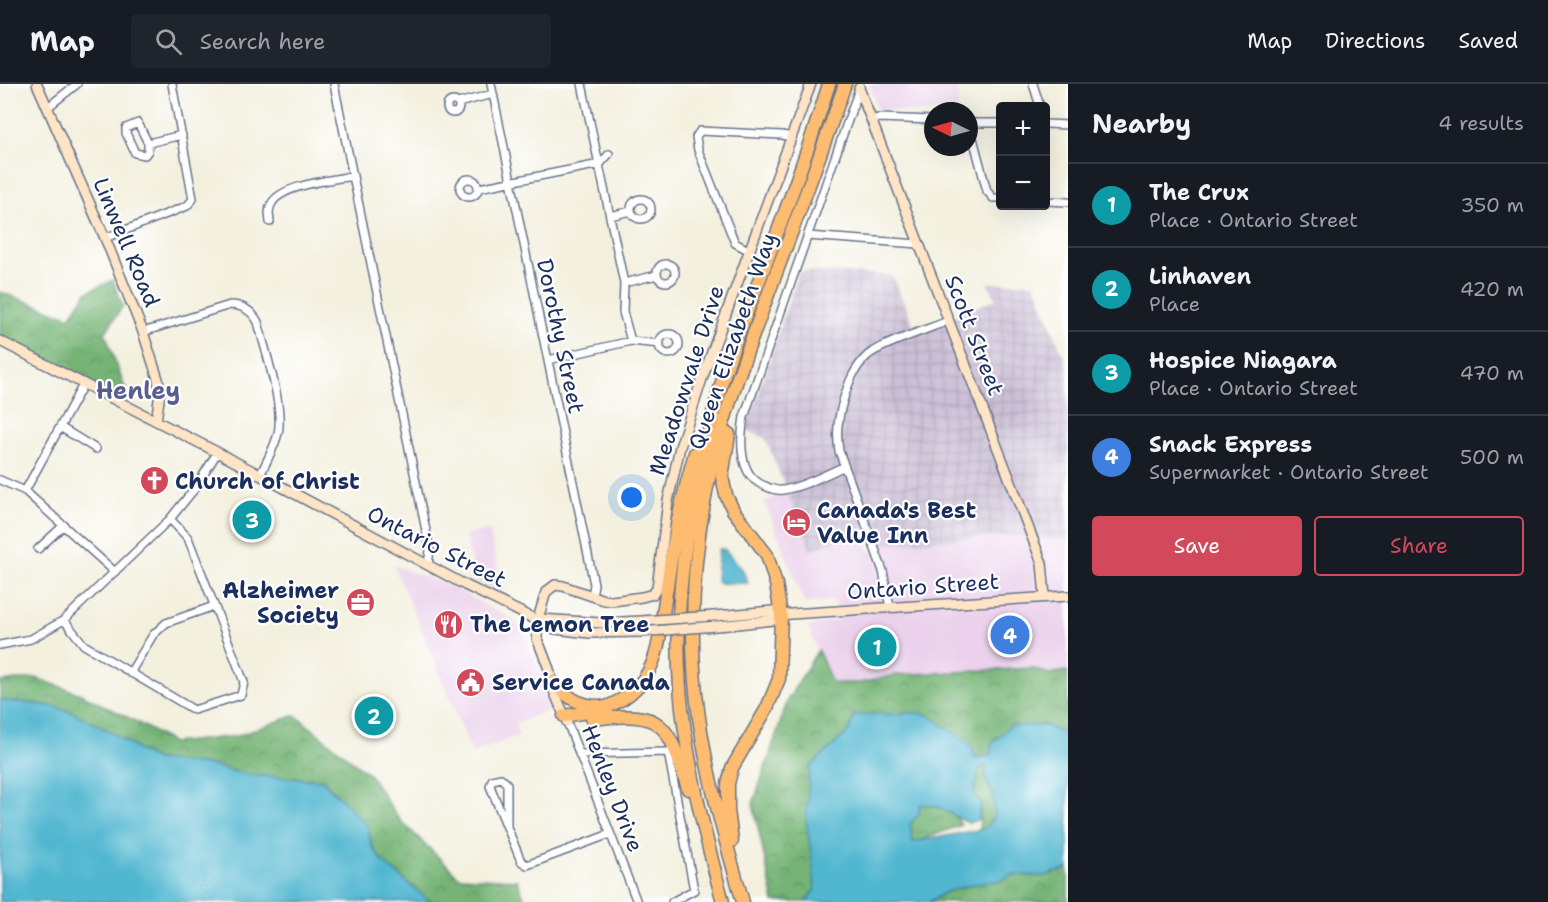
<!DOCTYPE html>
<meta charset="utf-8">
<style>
:root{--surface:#171b24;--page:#20242c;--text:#f1f3f6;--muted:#9ea1a6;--line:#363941;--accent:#d1495b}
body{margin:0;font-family:"Shantell Sans",sans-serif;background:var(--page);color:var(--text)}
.controls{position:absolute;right:18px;top:18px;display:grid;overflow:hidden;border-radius:6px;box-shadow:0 6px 24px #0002}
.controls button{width:54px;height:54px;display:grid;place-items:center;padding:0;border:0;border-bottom:2px solid var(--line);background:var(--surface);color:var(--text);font:30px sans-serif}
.compass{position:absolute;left:924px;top:18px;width:54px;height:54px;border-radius:50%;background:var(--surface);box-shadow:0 6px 24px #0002;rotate:275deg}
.you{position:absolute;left:632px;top:414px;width:21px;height:21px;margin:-15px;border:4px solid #fff;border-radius:50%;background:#1a73e8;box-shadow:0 0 0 9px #1a73e833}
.badge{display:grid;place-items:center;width:39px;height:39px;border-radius:50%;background:var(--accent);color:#fff;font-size:20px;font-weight:700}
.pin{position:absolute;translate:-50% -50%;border:3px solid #fff;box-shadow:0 2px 6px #0006}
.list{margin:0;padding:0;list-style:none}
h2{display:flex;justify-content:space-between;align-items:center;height:78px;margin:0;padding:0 24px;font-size:26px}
h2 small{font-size:20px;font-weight:400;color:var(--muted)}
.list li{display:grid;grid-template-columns:39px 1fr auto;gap:18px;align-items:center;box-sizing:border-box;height:84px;padding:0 24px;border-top:2px solid var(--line)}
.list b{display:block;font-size:22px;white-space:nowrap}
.list p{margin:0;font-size:20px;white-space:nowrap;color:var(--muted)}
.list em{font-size:20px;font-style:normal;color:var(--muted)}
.actions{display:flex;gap:12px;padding:18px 24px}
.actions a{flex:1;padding:14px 0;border:2px solid var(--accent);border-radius:6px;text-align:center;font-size:21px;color:var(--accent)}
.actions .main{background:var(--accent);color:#fff}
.icon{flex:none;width:33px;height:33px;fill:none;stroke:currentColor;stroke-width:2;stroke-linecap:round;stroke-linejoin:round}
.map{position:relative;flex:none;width:1068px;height:818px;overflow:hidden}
header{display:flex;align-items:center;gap:36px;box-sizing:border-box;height:84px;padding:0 30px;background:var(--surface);border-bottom:2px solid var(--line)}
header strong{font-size:28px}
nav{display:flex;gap:33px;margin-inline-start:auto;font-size:21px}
.search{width:420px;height:54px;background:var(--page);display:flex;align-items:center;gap:15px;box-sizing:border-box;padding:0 21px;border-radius:6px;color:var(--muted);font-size:22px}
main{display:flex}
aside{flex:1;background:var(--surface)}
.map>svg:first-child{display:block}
.built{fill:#ebd1eb}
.industrial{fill:url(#industrial-grid)}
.forest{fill:url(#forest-crowns);stroke:#48726a;stroke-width:1.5}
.water{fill:#51b7d0;stroke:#367397;stroke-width:1.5;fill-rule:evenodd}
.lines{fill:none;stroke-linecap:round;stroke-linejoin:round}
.street-casing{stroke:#67738b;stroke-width:10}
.secondary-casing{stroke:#67738b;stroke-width:12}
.highway-casing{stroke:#67738b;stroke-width:15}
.street{stroke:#fff;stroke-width:7}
.secondary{stroke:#ffe4c6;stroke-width:9}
.highway{stroke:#febc70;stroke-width:12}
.secondary-bridge-casing{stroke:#67738b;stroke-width:12;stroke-linecap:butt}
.secondary-bridge{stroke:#ffe4c6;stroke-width:9}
.labels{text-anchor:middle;stroke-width:4.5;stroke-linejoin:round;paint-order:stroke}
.street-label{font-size:22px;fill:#1b2f5e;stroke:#fff}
.poi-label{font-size:22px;font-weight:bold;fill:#1b2f5e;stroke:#fff;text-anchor:start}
.neighbourhood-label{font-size:24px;font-weight:bold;fill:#585e8e;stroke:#fff}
</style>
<header>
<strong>Map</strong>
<div class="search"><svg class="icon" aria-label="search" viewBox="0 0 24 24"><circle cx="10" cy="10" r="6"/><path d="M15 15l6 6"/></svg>Search here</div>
<nav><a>Map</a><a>Directions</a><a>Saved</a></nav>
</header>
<main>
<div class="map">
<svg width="1068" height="818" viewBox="0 0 1068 818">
<defs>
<pattern id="industrial-grid" width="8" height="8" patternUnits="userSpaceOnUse" patternTransform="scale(1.5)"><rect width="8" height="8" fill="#cbbfd5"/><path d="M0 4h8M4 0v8" fill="none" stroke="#aea4b9"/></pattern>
<pattern id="forest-crowns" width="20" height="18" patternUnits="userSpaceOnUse" patternTransform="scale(1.5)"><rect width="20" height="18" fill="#74b475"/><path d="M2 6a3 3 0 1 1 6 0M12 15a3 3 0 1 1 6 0" fill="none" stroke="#5e9363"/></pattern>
</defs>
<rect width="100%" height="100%" fill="#fff"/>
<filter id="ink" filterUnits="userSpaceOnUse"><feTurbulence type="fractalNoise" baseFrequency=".0167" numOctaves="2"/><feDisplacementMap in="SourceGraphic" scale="12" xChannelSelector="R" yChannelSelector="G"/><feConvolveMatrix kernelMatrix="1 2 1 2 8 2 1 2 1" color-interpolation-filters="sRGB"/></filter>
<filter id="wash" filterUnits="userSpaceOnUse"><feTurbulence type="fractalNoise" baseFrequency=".008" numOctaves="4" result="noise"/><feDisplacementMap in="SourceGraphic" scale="24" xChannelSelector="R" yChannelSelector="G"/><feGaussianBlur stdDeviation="1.35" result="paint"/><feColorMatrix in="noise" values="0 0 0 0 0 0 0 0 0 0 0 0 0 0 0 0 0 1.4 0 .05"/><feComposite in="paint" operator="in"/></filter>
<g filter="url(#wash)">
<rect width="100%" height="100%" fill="#f3f0de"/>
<path class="built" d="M 869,0 L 964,0 L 958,7 L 958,27 L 933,27 L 933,29 L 878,26 Z
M 789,409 L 811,466 L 862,447 L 870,468 L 888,460 L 1023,451 L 1027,457 L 1068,454 L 1068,600 L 1066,588 L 1049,590 L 1033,584 L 895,591 L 860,599 L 831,599 L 808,542 L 839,535 L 834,517 L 805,519 L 764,417 Z
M 489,446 L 503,509 L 476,497 L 465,451 Z
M 393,481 L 449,501 L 521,541 L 555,623 L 515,640 L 519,651 L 472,670 L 418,537 Z"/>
<path class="industrial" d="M 799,187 L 892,191 L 916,247 L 996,215 L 988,199 L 1034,199 L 1068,283 L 1068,454 L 1027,457 L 1023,451 L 888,460 L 880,463 L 872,443 L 811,466 L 765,354 L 746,346 Z"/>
<path class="forest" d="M 113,196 L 123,222 L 105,249 L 130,318 L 0,258 L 0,208 L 70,233 L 87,208 Z
M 818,566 L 832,599 L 860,599 L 895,591 L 1033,584 L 1049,590 L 1067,587 L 1068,650 L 1043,641 L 990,672 L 975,673 L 854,631 L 849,647 L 810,683 L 815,806 L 806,818 L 774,818 L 753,720 L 788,615 Z
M 36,594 L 81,610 L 135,637 L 173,659 L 237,652 L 295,631 L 370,691 L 399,735 L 459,793 L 517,796 L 526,818 L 430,818 L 382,777 L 372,762 L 367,741 L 322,696 L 249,691 L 210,681 L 157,676 L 141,668 L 128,658 L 52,622 L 0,616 L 0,598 Z
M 988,682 L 987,700 L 993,709 L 995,732 L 984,745 L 979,746 L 981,720 L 974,710 C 975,701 978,693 979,684 Z
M 920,720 C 936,722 954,725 961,741 L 913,759 L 910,740 L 919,730 Z
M 1068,785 L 1068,818 L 929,818 L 946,808 L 974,800 L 1002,796 L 1012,791 L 1044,792 Z"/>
<path class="water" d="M 719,465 L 724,465 L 742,485 L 748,499 L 719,499 L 716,495 Z
M 0,616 L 52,622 L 70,627 L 111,648 L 141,668 L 157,676 L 210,681 L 249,691 L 322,696 L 367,741 L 372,762 L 382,777 L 430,818 L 0,818 Z
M 914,629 L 927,630 L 971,661 L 975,673 L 990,672 L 992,659 L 1010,642 L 1043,641 L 1068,650 L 1068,785 L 1044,792 L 1012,791 L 1002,796 L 974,800 L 946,808 L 929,818 L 806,818 L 815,806 L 814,790 L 806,735 L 810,683 L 849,647 L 854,631 ZM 987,682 L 985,694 L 993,709 L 995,732 L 984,745 L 913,758 L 910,740 L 919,730 L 920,720 L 937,722 L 968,739 L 978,736 L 981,720 L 974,710 C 975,701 978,693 979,684 Z"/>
</g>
<g filter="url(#ink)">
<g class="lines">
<defs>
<path id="street" d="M 334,0 L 430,466 L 428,481
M 491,0 L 594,500 L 592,512
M 582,0 L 624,199 L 623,228 L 631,257
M 1033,0 L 1040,22
M447 23a6 6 0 1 1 12 0a6 6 0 1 1-12 0Z
M 458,19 L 493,10
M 48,23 L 77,0
M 872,36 L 878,34 L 933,36
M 969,39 L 987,107 L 993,114 L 1000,114
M 969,39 L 1000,39
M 1046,40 L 1068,41
M 148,59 L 148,67 L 145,71 L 135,69 L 126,49 L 126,44 L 138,39 L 148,59 L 182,51
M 600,80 L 609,70
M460 104a9 9 0 1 1 18 0a9 9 0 1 1-18 0Z
M 479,104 L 600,80
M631 125a10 10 0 1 1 20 0a10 10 0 1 1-20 0Z
M 1046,117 L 1068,118
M 610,132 L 631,127
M 270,138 C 269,131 268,125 272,119 C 282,101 332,96 352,92
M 807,152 L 919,160
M 105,154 L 187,122 L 193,115 L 172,0
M 750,167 L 735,159 L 698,66 L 696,53 L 700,47 L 782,51 L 792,53
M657 189a9 9 0 1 1 18 0a9 9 0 1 1-18 0Z
M 624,199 L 657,191
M 143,248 L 230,221 C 243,221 252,227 258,238 C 265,267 286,326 277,353 C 273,366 266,379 260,391
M659 260a10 10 0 1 1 20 0a10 10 0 1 1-20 0Z
M 548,276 L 631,257 L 660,260
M 60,343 L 96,365
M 843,383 C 824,391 803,403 783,406 C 776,407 771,405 765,402 C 738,392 740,357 744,333 L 860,2
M 0,396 L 25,407 L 115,488
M 25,407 L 84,299
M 38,465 L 64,441
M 890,523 L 883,487 L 839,367 C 836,349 838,335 843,317 C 848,300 854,284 867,272 C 878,261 931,244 948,237
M 64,536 L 84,561 L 194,626 L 241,611 L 244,598 L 188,454 L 170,435
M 0,561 L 31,555 L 64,536 L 170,435 L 196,403 L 217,369
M 130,589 L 153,551 L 166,539 L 214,522
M 567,638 L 637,818
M 579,670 L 668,668 L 694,806 L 672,818
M 507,742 L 507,700 L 501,694 L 492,696 L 490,702 L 521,777 L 527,781 L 610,750"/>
<path id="secondary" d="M 37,0 L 105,154 L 143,248 L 158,295 L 160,309 L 156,337
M 859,4 L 1042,479 L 1045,513
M 0,257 L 215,367 L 465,501 L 555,545 L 589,549 L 640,548
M 728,531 L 772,527 L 781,531
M 540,535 L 602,539 L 641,537
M 729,541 L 773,536 L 781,531 L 791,530 L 1068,512
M 567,638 L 554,607 L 549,585 L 537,554 L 538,535 L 546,508 L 555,501 L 563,502 L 604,516 L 612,517 L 642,513 L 653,510 L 657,504 L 668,417 L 680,363 L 702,295 L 811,0"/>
<path id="highway" d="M 729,350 L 722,393 L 726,411 L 733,426 L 767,471 L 776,500 L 781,531 L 779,595 L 767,624 L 732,684 L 728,700 L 728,726 L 732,757
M 552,597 C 567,612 577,622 599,622
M 564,632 C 592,628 618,624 638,602 C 660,579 660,546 665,516 C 668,495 671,474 675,453 C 679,425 687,397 695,369
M 592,635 C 665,626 668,639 688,705
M 723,818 C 704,748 686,677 680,604 C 672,498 694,392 724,291 C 734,259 747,228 759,197 C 784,132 808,67 829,0
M 743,818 C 717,729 692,640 693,547 C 693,493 699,434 712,381 C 727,319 750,259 772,200 C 797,134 822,67 845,0"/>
</defs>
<use href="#street" class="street-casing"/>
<use href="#secondary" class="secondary-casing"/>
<use href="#highway" class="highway-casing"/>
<use href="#street" class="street"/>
<use href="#secondary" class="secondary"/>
<use href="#highway" class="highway"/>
<defs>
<path id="secondary-bridge" d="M 641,537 L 728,531
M 640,548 L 729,541"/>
</defs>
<use href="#secondary-bridge" class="secondary-bridge-casing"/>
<use href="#secondary-bridge" class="secondary-bridge"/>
</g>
</g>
<defs>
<symbol id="church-disc" viewBox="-11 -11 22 22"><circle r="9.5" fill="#d1495b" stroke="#fff"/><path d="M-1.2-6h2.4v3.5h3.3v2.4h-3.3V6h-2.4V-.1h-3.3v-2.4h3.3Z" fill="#fff"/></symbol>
<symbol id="hotel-disc" viewBox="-11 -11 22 22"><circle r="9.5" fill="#d1495b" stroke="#fff"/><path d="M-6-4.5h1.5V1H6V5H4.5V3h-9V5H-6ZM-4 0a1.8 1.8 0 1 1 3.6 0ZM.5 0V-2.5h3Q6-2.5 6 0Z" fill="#fff"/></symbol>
<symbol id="office-disc" viewBox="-11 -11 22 22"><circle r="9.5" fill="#d1495b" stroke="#fff"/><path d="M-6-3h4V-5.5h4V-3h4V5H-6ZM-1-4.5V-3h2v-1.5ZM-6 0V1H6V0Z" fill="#fff"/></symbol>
<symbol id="restaurant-disc" viewBox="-11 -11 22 22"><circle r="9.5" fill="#d1495b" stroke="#fff"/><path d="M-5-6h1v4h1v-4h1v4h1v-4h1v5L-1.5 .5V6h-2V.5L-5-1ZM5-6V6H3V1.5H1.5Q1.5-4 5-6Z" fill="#fff"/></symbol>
<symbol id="civic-disc" viewBox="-11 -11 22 22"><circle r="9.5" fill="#d1495b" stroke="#fff"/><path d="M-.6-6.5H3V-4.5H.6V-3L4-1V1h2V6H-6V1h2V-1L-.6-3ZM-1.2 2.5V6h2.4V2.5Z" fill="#fff"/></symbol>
</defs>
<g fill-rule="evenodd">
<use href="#church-disc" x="138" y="380" width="33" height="33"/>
<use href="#hotel-disc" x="780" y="422" width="33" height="33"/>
<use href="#office-disc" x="344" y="502" width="33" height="33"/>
<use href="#restaurant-disc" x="432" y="524" width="33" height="33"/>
<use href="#civic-disc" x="454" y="582" width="33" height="33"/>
</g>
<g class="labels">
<g class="street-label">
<text transform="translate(127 158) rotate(67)" y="8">Linwell Road</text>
<text transform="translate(975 251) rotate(69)" y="8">Scott Street</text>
<text transform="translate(561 252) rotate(78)" y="8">Dorothy Street</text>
<text transform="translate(732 257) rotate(-71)" y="8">Queen Elizabeth Way</text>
<text transform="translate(686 296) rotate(-72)" y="8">Meadowvale Drive</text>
<text transform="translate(437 462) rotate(27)" y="8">Ontario Street</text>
<text transform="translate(923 502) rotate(-4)" y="8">Ontario Street</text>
<text transform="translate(613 704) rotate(69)" y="8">Henley Drive</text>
</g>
<g class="poi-label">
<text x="175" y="405">Church of Christ</text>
<text x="817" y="434">Canada's Best<tspan x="817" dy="25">Value Inn</tspan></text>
<text x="339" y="514" text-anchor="end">Alzheimer<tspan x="339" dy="25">Society</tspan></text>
<text x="470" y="548">The Lemon Tree</text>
<text x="492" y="606">Service Canada</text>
</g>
<g class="neighbourhood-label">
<text x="138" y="315">Henley</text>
</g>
</g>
</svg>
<div class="controls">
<button>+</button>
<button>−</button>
</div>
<svg class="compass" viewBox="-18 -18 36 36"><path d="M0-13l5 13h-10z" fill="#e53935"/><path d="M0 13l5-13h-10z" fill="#9ea1a6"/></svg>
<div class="you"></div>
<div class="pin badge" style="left:877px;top:563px;background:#0f9aa8">1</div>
<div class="pin badge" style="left:374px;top:632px;background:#0f9aa8">2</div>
<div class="pin badge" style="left:252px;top:436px;background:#0f9aa8">3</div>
<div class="pin badge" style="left:1010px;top:551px;background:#3f7fe0">4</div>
</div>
<aside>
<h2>Nearby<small>4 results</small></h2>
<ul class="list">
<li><span class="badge" style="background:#0f9aa8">1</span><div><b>The Crux</b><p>Place · Ontario Street</p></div><em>350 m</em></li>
<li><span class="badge" style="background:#0f9aa8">2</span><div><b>Linhaven</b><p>Place</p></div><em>420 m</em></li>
<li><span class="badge" style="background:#0f9aa8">3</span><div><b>Hospice Niagara</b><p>Place · Ontario Street</p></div><em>470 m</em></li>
<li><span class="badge" style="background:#3f7fe0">4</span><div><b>Snack Express</b><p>Supermarket · Ontario Street</p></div><em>500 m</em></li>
</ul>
<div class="actions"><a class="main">Save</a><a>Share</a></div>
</aside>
</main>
